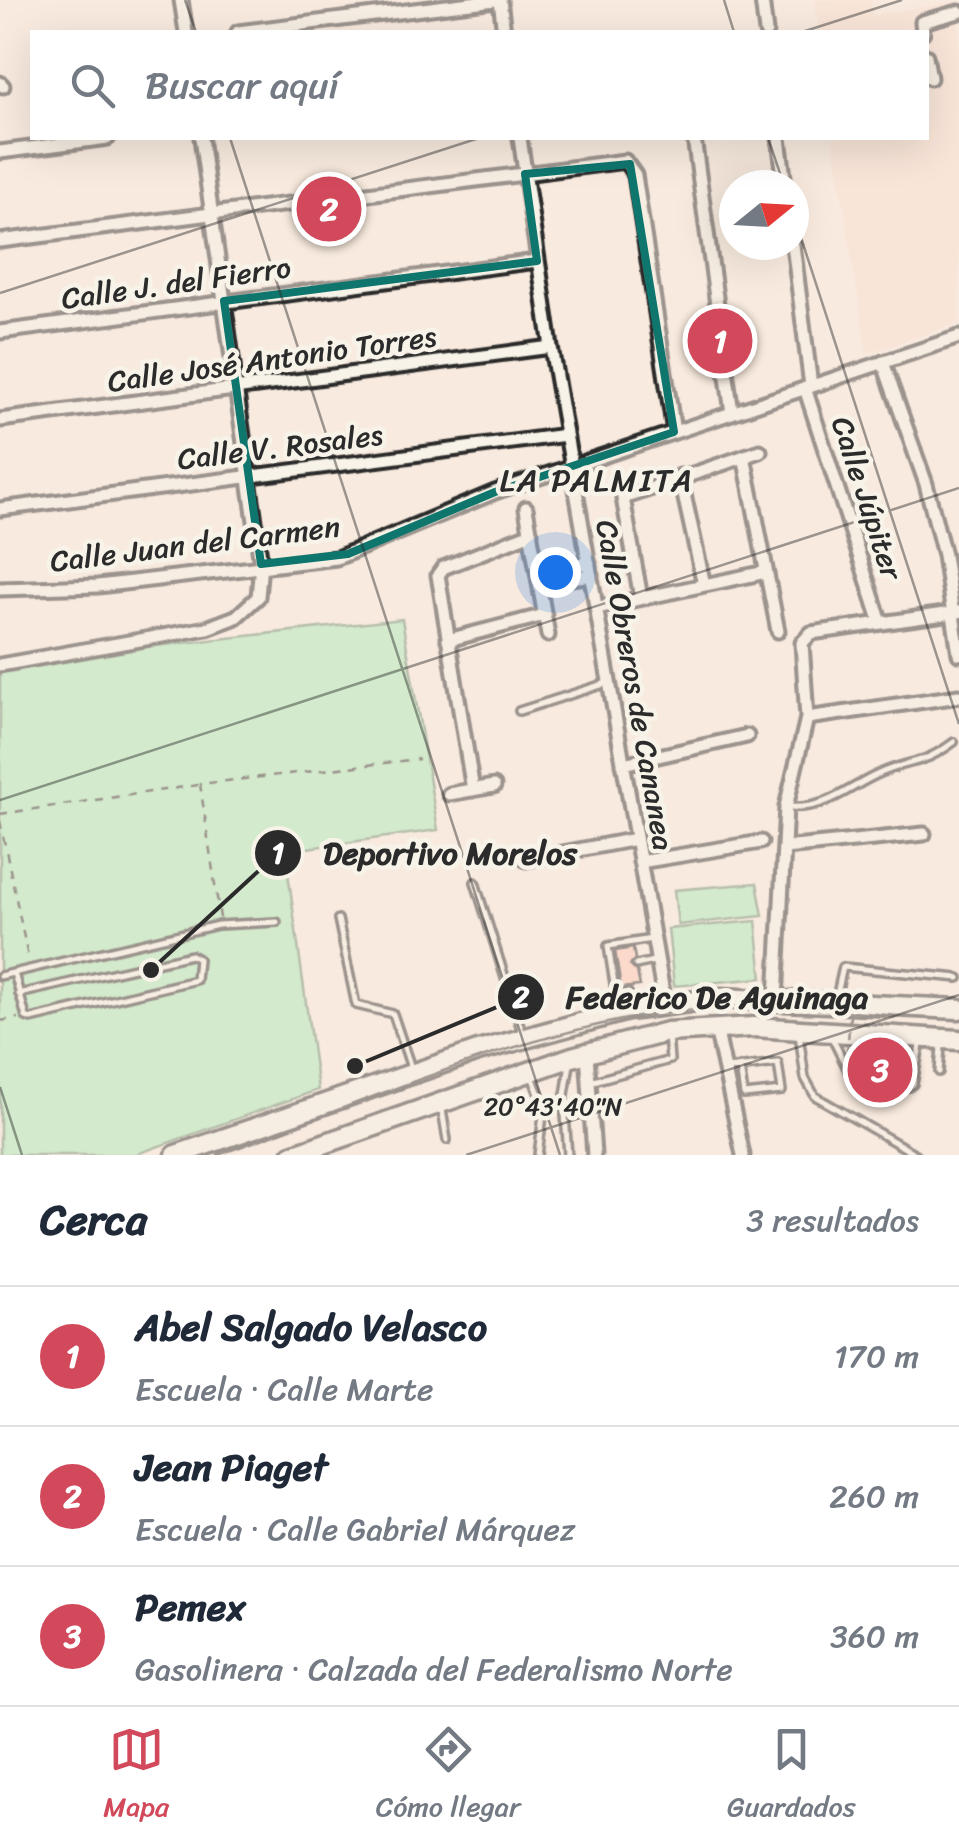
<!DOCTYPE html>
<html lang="es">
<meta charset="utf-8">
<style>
:root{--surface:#fff;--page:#f2f2f3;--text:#1f2937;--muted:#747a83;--line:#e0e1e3;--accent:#d1495b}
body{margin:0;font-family:Sriracha,sans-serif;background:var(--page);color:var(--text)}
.compass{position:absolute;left:719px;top:170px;width:90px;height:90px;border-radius:50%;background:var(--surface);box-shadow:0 10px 40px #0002;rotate:72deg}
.you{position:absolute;left:555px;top:572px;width:35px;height:35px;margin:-25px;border:8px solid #fff;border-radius:50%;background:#1a73e8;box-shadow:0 0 0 15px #1a73e833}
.badge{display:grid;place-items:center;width:65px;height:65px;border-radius:50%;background:var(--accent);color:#fff;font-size:32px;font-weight:700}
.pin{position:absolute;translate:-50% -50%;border:5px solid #fff;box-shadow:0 2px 10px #0006}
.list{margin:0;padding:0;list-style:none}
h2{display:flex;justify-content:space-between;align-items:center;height:130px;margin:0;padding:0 40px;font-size:42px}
h2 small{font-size:32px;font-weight:400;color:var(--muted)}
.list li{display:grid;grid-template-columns:65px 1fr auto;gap:30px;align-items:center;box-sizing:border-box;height:140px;padding:0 40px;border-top:2px solid var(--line)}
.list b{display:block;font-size:38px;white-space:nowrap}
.list p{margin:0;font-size:32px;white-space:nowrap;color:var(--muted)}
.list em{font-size:32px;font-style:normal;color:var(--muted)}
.icon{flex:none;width:55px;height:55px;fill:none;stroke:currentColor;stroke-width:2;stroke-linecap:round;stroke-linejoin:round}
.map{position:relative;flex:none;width:959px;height:1155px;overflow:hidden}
.search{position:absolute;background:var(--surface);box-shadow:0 10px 40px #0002;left:30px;right:30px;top:30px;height:110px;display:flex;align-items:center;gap:25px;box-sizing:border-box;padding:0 35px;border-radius:0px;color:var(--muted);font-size:38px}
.sheet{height:550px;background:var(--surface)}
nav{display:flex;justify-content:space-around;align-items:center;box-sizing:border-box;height:140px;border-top:2px solid var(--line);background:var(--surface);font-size:28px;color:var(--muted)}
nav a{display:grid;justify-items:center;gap:5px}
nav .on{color:var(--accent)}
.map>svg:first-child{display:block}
.built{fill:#fadfd1}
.green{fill:#a6eab5;stroke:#688a70;stroke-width:2.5}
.building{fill:#fec5b4;stroke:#2b2b2b;stroke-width:2.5}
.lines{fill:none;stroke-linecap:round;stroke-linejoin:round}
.service-casing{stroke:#2b2b2b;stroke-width:12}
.minor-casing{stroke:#2b2b2b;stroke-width:19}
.primary-casing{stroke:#2b2b2b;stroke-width:25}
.path{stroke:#2b2b2b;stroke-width:2.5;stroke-dasharray:8 8;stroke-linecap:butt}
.service{stroke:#f7f3e8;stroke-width:5}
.minor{stroke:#f7f3e8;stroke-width:11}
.primary{stroke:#f7f3e8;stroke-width:18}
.tram{stroke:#2b2b2b;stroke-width:2.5}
.path-bridge{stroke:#2b2b2b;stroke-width:2.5;stroke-dasharray:8 8;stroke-linecap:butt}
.marked{fill:none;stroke:#0f766e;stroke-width:8;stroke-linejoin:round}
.ticks{fill:none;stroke:#2b2b2b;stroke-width:2.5;stroke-opacity:0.45}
.labels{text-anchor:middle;stroke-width:9;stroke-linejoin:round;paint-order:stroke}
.street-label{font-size:30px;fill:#2b2b2b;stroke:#f7f3e8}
.neighbourhood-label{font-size:32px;letter-spacing:2.5px;fill:#2b2b2b;stroke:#f7f3e8}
.ticks-label{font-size:25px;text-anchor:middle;fill:#2b2b2b;stroke:#f7f3e8;stroke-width:9;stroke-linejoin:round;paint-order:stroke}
.leader{fill:none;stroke:#2b2b2b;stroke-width:4}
.callout-dot{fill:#2b2b2b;stroke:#f7f3e8;stroke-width:4}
.mark-label{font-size:30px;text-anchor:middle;font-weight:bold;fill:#fff}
.callout-label{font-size:32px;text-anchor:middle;font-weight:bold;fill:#2b2b2b;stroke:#f7f3e8;stroke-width:9;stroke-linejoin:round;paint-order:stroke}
</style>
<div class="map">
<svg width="959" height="1155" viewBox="0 0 959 1155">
<rect width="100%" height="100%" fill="#f8eade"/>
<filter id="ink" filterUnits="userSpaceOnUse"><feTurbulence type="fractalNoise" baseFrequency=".01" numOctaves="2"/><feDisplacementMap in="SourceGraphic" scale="20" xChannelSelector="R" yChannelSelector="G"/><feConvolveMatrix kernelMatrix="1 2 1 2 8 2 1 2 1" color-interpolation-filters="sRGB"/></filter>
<g filter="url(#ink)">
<path class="built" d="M 815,0 L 870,0 L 873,15 L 959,1 L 959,323 L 867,354 L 833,138 L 926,138 L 926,32 L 819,32 Z"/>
<path class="green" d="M 402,619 L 438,830 L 285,851 L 318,1090 L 134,1155 L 0,1155 L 0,670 L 100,652 Z
M 757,883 L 763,916 L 678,925 L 674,890 Z
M 756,921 L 762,978 L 674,986 L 668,929 Z"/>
<path class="building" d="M 633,948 L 635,959 L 630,965 L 637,971 L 640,986 L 621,988 L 615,951 Z
M 853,1061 L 908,1065 L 907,1080 L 857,1074 Z"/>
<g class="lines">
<defs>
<path id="service" d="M 519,711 L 607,683
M 789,807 C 828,810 849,786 883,772 C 914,759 923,765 954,742
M 475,882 L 522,1032
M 338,919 L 356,1005 L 393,1014 L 411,1068
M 636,965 L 654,961
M 14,973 L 26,1017 L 31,1019 L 196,980 L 198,959 L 191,955 L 19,994
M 0,976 L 218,925 L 277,922
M 628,993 L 616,996 L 608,946 L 652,939
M 837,994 L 843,967 L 959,978
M 799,1034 L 805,1078 L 815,1096 L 917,1155
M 832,1038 L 853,1080 L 909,1087 L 913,1084 L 920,1045
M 727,1069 L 778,1063 L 782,1091 L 744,1095 L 740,1067
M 939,1072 L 941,1047
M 532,1076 L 544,1107 L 538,1155
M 590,1082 L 670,1060 L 668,1035
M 544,1107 L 564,1101
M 442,1110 L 447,1140
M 568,1155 L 564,1101 L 570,1064"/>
<path id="minor" d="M 181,0 L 186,32
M 500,0 L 504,32
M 762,0 L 766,32
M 238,32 L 495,0
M 923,32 L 922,22 L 959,12
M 926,56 L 930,78
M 0,83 L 3,86
M 520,138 L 551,347 L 665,1004
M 694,138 L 732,413
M 779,138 L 785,185
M 0,152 L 108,138
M 0,241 L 625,161 L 635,175 L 674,432
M 793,245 L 811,386
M 0,332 L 537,261
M 883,362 L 926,484 L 944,555 L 959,654
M 805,388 L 881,623
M 0,420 L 551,347
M 744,456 L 778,631
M 680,476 L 704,585
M 526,508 L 548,635
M 0,509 L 566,435
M 537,571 L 589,563
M 539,583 L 591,575
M 0,589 L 98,586 L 337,558 L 495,492 L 959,337
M 641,598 L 623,498 L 760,451
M 596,608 L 766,572
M 448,640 L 545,615
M 0,665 L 207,628 L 236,617 L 258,597 L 261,564 L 201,138
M 807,718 L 959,696
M 623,764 L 747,736
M 473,790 L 438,575 L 443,568 L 531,533
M 449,794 L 494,786
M 784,848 L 924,834
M 526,860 L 636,839
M 640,862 L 761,842
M 776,999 L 786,807 L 807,718 L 802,643 L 811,633 L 959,612
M 716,1028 L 743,1155
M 587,1053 L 594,1155"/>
<path id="primary" d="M 176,1155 L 478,1051 L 628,1010 L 720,998 L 959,1009
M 292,1155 L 572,1057 L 667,1032 L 754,1027 L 959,1040"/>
</defs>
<use href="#service" class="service-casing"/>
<use href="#minor" class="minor-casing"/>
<use href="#primary" class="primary-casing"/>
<path class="path" d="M 0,814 L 198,785
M 0,821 L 29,962
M 220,918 L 200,784 L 419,759
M 0,1021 L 18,1018"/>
<use href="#service" class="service"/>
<use href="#minor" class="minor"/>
<use href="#primary" class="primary"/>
<path class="tram" d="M 218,1155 C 378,1098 549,1017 720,1007 C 790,1003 863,1014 933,1019"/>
<path class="path-bridge" d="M 847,1054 L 852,990"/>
</g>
</g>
<path d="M0 0H959V1155H0ZM 630,164 L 674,432 L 495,492 L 348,554 L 261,564 L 224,301 L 537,261 L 525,174 Z" fill="#f8eade" fill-opacity=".55" fill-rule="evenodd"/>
<path class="marked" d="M 630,164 L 674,432 L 495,492 L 348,554 L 261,564 L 224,301 L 537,261 L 525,174 Z"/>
<path class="ticks" d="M 185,0 L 196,32M 724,0 L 734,32M 802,32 L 902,0M 230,138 L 560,1155M 768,138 L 784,185M 794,216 L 959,724M 0,293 L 479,138M 0,800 L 959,488M 0,1087 L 22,1155M 466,1155 L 959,995"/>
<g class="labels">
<g class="street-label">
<text transform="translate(176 283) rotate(-8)" y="10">Calle J. del Fierro</text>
<text transform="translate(272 359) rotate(-8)" y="10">Calle José Antonio Torres</text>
<text transform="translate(280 447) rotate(-7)" y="10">Calle V. Rosales</text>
<text transform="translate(867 498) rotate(72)" y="10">Calle Júpiter</text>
<text transform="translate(195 544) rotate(-7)" y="10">Calle Juan del Carmen</text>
<text transform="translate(635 685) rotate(80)" y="10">Calle Obreros de Cananea</text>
</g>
<g class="neighbourhood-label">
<text x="597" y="491">LA PALMITA</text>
</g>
</g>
<g class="ticks-label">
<text x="553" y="1115">20°43'40"N</text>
</g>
<path class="leader" d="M151 970L278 853M355 1066L521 997"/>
<g class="callout-dot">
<circle cx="151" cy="970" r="10"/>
<circle cx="355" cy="1066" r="10"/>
<circle cx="278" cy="853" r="25"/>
<circle cx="521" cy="997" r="25"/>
</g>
<g class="mark-label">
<text x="278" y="863">1</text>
<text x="521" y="1007">2</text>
</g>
<g class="callout-label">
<text x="450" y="864">Deportivo Morelos</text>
<text x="717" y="1008">Federico De Aguinaga</text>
</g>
</svg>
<svg class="compass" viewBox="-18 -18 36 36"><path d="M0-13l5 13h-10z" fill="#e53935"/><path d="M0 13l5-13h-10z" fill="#747a83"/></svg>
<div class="you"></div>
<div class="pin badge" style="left:720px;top:341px">1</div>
<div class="pin badge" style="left:329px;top:209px">2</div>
<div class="pin badge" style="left:880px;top:1070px">3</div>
<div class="search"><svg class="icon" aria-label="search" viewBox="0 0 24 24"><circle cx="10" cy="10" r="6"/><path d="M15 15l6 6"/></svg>Buscar aquí</div>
</div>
<section class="sheet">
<h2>Cerca<small>3 resultados</small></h2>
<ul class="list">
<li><span class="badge">1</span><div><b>Abel Salgado Velasco</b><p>Escuela · Calle Marte</p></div><em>170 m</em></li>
<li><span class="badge">2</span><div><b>Jean Piaget</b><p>Escuela · Calle Gabriel Márquez</p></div><em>260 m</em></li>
<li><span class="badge">3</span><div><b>Pemex</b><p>Gasolinera · Calzada del Federalismo Norte</p></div><em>360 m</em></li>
</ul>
</section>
<nav>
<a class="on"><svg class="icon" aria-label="map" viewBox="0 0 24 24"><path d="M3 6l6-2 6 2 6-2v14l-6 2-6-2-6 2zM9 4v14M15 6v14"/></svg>Mapa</a>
<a><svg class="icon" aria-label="directions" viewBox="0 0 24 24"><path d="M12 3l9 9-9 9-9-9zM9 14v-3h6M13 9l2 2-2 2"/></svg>Cómo llegar</a>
<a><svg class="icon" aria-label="saved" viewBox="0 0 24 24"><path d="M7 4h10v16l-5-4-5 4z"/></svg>Guardados</a>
</nav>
